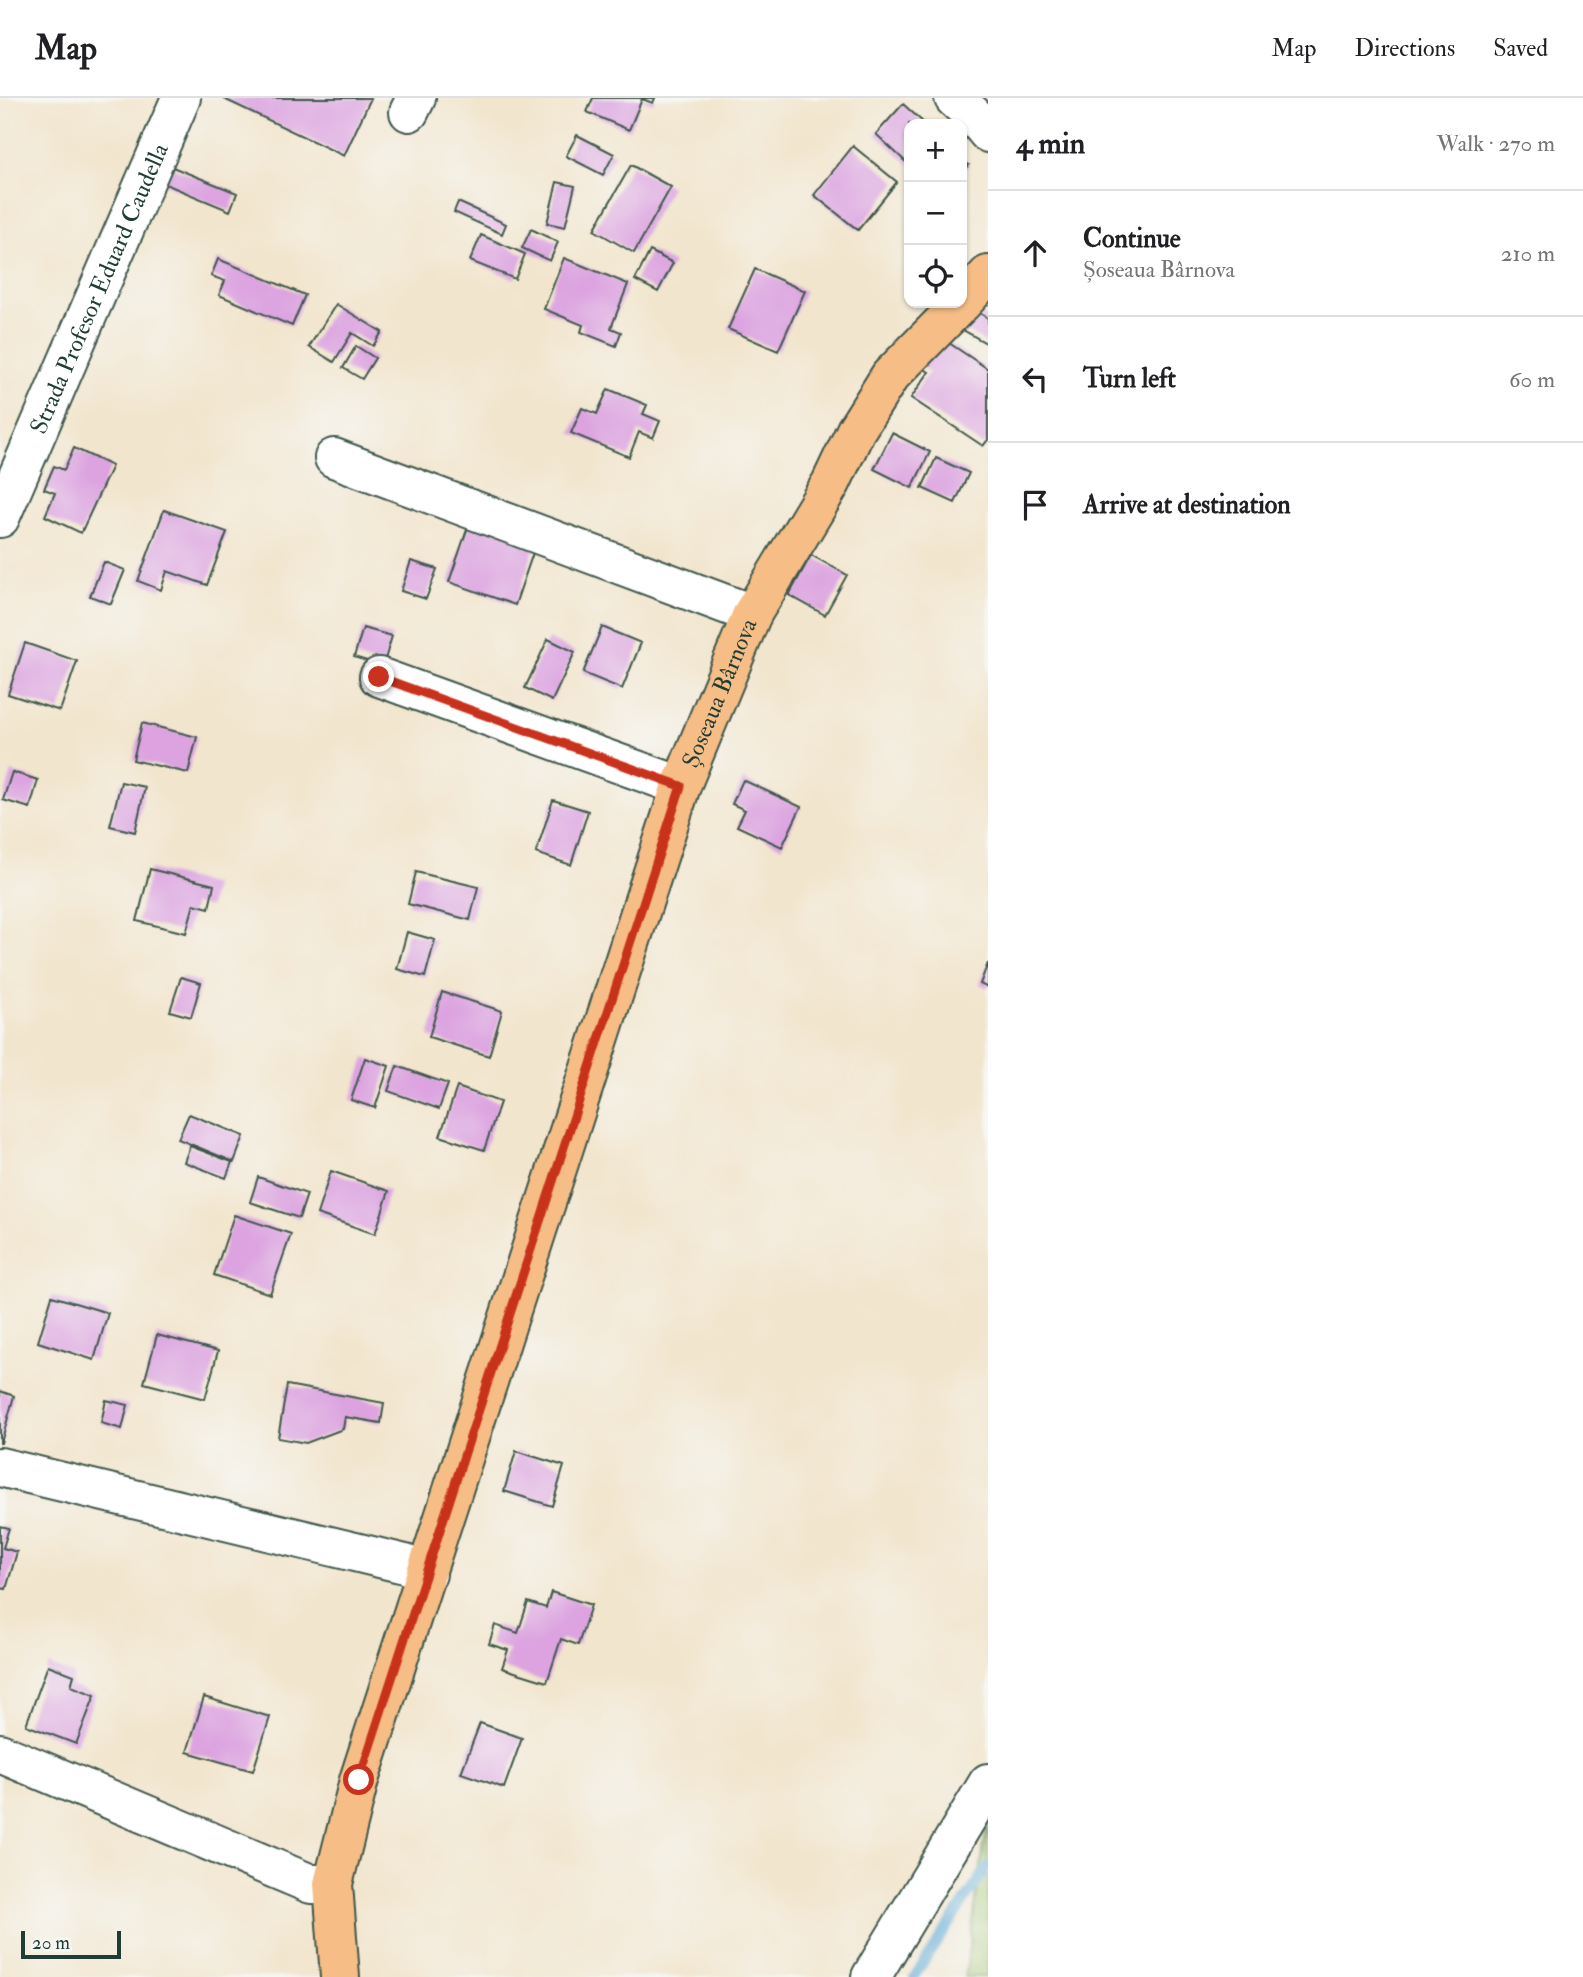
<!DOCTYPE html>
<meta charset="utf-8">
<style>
:root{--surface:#fff;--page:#f2f2f2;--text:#202124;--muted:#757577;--line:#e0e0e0}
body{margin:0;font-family:"IM FELL Double Pica",serif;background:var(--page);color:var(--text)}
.controls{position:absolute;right:21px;top:21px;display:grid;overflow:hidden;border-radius:14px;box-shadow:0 2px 5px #0004}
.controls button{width:63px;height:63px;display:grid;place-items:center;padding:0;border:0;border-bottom:2px solid var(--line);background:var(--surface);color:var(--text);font:35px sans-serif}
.scale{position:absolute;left:21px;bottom:18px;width:100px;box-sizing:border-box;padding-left:7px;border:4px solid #1f3d34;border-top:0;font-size:19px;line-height:24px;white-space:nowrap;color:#1f3d34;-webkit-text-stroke:5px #f6f6f2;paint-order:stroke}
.stop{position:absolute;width:21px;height:21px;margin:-16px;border:5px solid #c8321e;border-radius:50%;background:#fff}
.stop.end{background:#c8321e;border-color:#fff;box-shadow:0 2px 7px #0008}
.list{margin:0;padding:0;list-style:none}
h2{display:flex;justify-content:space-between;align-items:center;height:91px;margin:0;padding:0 28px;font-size:30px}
h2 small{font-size:23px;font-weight:400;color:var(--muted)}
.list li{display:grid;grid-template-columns:46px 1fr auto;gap:21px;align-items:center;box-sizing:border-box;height:126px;padding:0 28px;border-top:2px solid var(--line)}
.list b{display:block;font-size:26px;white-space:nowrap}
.list p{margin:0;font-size:23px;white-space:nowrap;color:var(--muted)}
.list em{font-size:23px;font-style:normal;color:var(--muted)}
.icon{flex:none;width:38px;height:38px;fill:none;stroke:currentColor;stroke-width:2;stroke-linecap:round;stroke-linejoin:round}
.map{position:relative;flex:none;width:988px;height:1879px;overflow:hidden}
header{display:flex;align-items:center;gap:42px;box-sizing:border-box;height:98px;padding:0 35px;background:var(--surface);border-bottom:2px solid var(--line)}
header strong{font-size:33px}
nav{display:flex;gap:38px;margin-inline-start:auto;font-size:24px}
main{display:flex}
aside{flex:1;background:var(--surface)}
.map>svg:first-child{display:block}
.green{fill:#a3c56e;stroke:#618151;stroke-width:2}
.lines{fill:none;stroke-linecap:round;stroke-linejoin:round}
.stream{stroke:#5aa7d3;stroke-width:10}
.building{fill:#dca3e0}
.minor-casing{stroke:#3f564b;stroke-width:42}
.major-casing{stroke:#3f564b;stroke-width:42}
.minor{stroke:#fff;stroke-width:38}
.major{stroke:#f6be86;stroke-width:38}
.route{stroke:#c8321e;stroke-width:9}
.labels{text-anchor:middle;stroke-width:6;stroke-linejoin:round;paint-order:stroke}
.street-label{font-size:24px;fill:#1f3d34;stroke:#f6f6f2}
</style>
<header>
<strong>Map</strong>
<nav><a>Map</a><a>Directions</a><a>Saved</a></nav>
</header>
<main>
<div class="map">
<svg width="988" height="1879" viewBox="0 0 988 1879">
<rect width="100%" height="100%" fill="#f6f6f2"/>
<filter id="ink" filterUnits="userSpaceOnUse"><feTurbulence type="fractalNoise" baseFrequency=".0143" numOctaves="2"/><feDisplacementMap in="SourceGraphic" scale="14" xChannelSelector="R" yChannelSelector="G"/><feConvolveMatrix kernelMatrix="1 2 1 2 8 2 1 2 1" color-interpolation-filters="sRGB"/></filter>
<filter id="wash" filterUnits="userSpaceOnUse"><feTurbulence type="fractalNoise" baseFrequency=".00686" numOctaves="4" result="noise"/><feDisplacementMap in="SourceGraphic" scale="28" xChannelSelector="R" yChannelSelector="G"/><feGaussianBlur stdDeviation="1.57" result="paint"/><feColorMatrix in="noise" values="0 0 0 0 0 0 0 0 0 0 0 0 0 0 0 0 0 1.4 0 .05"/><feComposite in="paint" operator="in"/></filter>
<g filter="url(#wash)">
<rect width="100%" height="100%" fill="#f2e5cd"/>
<path class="green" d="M 988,1718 L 988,1879 L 965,1879 Z"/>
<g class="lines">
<path class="stream" d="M 914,1879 L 988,1768"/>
</g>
<g id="blocks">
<path class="building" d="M 222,0 L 371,0 L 344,58 Z
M 593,0 L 655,0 L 653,5 L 642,1 L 629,32 L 587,14 Z
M 903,6 L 925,26 L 909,26 L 909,67 L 876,36 Z
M 577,37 L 614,56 L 603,77 L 566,58 Z
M 853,48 L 897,84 L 858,132 L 814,97 Z
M 962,61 L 969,67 L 962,75 Z
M 165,66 L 237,95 L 230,113 L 158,83 Z
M 631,67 L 671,89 L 634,155 L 594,132 Z
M 557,84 L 575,88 L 565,129 L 547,125 Z
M 458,104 L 506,126 L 502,136 L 454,114 Z
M 531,131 L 558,144 L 550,163 L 522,150 Z
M 481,137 L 525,156 L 515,181 L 470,163 Z
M 650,153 L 673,165 L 658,194 L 635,182 Z
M 564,160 L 628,186 L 611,230 L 621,234 L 616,248 L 581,234 L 583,227 L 544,211 Z
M 218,161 L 305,197 L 292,228 L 219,197 L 225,183 L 211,178 Z
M 755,171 L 805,193 L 778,253 L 728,231 Z
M 336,206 L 382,234 L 373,248 L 352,235 L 334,264 L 309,249 Z
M 967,208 L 988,220 L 988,246 L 956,228 Z
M 940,239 L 988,271 L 988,342 L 983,348 L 911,300 L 929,274 L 920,268 Z
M 356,248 L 375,260 L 362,281 L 343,270 Z
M 608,291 L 647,307 L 643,316 L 660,323 L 653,340 L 639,334 L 629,359 L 571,335 L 582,310 L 597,316 Z
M 892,335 L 930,354 L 912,390 L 874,371 Z
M 74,350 L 112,368 L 81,435 L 45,418 L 55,395 L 44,391 L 54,368 L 64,372 Z
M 936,360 L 969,375 L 955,405 L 922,390 Z
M 164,412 L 227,434 L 207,487 L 167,473 L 161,492 L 138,483 Z
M 471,420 L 537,443 L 515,507 L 449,484 Z
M 811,457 L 847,477 L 825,517 L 789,497 Z
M 411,463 L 437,471 L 426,501 L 401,493 Z
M 104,464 L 125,472 L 111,506 L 90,498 Z
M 602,529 L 641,545 L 622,591 L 583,575 Z
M 363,530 L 392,538 L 383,568 L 354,559 Z
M 548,541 L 575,554 L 552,603 L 525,590 Z
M 25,545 L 77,563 L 60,613 L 8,596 Z
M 142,625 L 197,639 L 188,675 L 133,662 Z
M 12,674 L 38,682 L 30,710 L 3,702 Z
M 743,682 L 801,709 L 782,749 L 737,728 L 745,712 L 732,706 Z
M 121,684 L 145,689 L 135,734 L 110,728 Z
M 553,702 L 588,713 L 571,767 L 536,755 Z
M 150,771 L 214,787 L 209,810 L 194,806 L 186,835 L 137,823 Z
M 416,774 L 478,789 L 470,822 L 408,806 Z
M 407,834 L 435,842 L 425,879 L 397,871 Z
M 988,865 L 988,890 L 980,886 Z
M 181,879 L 201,885 L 191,919 L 170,913 Z
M 442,894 L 502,913 L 489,958 L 429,939 Z
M 365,960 L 389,968 L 375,1010 L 351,1002 Z
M 397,968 L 448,986 L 439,1011 L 388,993 Z
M 457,989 L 500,1004 L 484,1052 L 440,1038 Z
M 189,1016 L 244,1038 L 234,1064 L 178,1041 Z
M 190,1048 L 232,1064 L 226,1080 L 184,1064 Z
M 331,1073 L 389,1093 L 375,1136 L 317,1116 Z
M 258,1079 L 307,1096 L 299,1120 L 250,1104 Z
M 234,1117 L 291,1136 L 270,1196 L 214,1177 Z
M 52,1198 L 108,1215 L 94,1262 L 38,1244 Z
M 157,1237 L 218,1253 L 205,1301 L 144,1285 Z
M 287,1287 L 384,1305 L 381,1325 L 345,1319 L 343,1331 L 306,1345 L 278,1340 Z
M 0,1293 L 14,1298 L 1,1345 L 0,1345 Z
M 106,1302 L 128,1307 L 122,1331 L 101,1325 Z
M 516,1353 L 564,1368 L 552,1408 L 504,1393 Z
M 0,1428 L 9,1430 L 3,1450 L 17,1454 L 6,1491 L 0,1490 Z
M 551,1494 L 591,1507 L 578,1547 L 561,1541 L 547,1584 L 502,1570 L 508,1552 L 489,1546 L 495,1527 L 518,1535 L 528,1504 L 546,1510 Z
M 48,1567 L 74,1577 L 71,1588 L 95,1597 L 76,1646 L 26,1627 Z
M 204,1599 L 270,1619 L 253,1673 L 187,1654 Z
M 480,1625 L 522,1640 L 504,1690 L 461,1675 Z"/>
</g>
</g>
<g filter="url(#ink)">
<use href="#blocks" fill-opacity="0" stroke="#3f564b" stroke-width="2"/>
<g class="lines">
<defs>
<g id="minor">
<path d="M 954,0 L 973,17 L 988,35"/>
<path d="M 409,14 L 416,0"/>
<path d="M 334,360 L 752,516"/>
<path id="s1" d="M 0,420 L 181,0"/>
<path d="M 379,579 L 681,688"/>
<path d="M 0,1369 L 405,1466 L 427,1476"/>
<path d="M 0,1655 L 311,1786 L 333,1786"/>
<path d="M 871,1879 L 988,1685"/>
</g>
<g id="major">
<path d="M 962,205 L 988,177"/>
<path id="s2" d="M 340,1879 L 333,1786 L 359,1682 L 681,688 L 752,516 L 831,385 L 856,332 L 890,278 L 962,205"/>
</g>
</defs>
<use href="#minor" class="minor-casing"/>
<use href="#major" class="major-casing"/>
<use href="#minor" class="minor"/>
<use href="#major" class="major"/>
</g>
</g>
<g class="lines" filter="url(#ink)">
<path class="route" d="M 359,1682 L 681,688 L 379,579"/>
</g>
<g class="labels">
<g class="street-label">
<text dy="8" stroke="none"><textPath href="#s1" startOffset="250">Strada Profesor Eduard Caudella</textPath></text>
<text dy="8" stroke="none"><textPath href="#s2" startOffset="1346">Șoseaua Bârnova</textPath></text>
</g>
</g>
</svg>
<div class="controls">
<button>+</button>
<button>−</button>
<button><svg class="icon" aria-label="locate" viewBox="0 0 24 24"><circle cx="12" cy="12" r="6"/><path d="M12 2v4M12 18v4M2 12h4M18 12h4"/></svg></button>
</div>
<div class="scale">20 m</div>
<div class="stop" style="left:359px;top:1682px"></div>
<div class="stop end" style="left:379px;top:579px"></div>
</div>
<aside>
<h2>4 min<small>Walk · 270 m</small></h2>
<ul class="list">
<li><svg class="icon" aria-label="ahead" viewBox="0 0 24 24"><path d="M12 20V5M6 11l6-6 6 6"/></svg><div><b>Continue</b><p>Șoseaua Bârnova</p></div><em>210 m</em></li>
<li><svg class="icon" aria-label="left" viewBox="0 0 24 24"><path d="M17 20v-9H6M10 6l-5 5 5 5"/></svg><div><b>Turn left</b></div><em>60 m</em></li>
<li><svg class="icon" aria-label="arrive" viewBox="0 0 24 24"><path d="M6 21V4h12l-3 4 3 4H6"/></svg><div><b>Arrive at destination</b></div></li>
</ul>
</aside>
</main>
